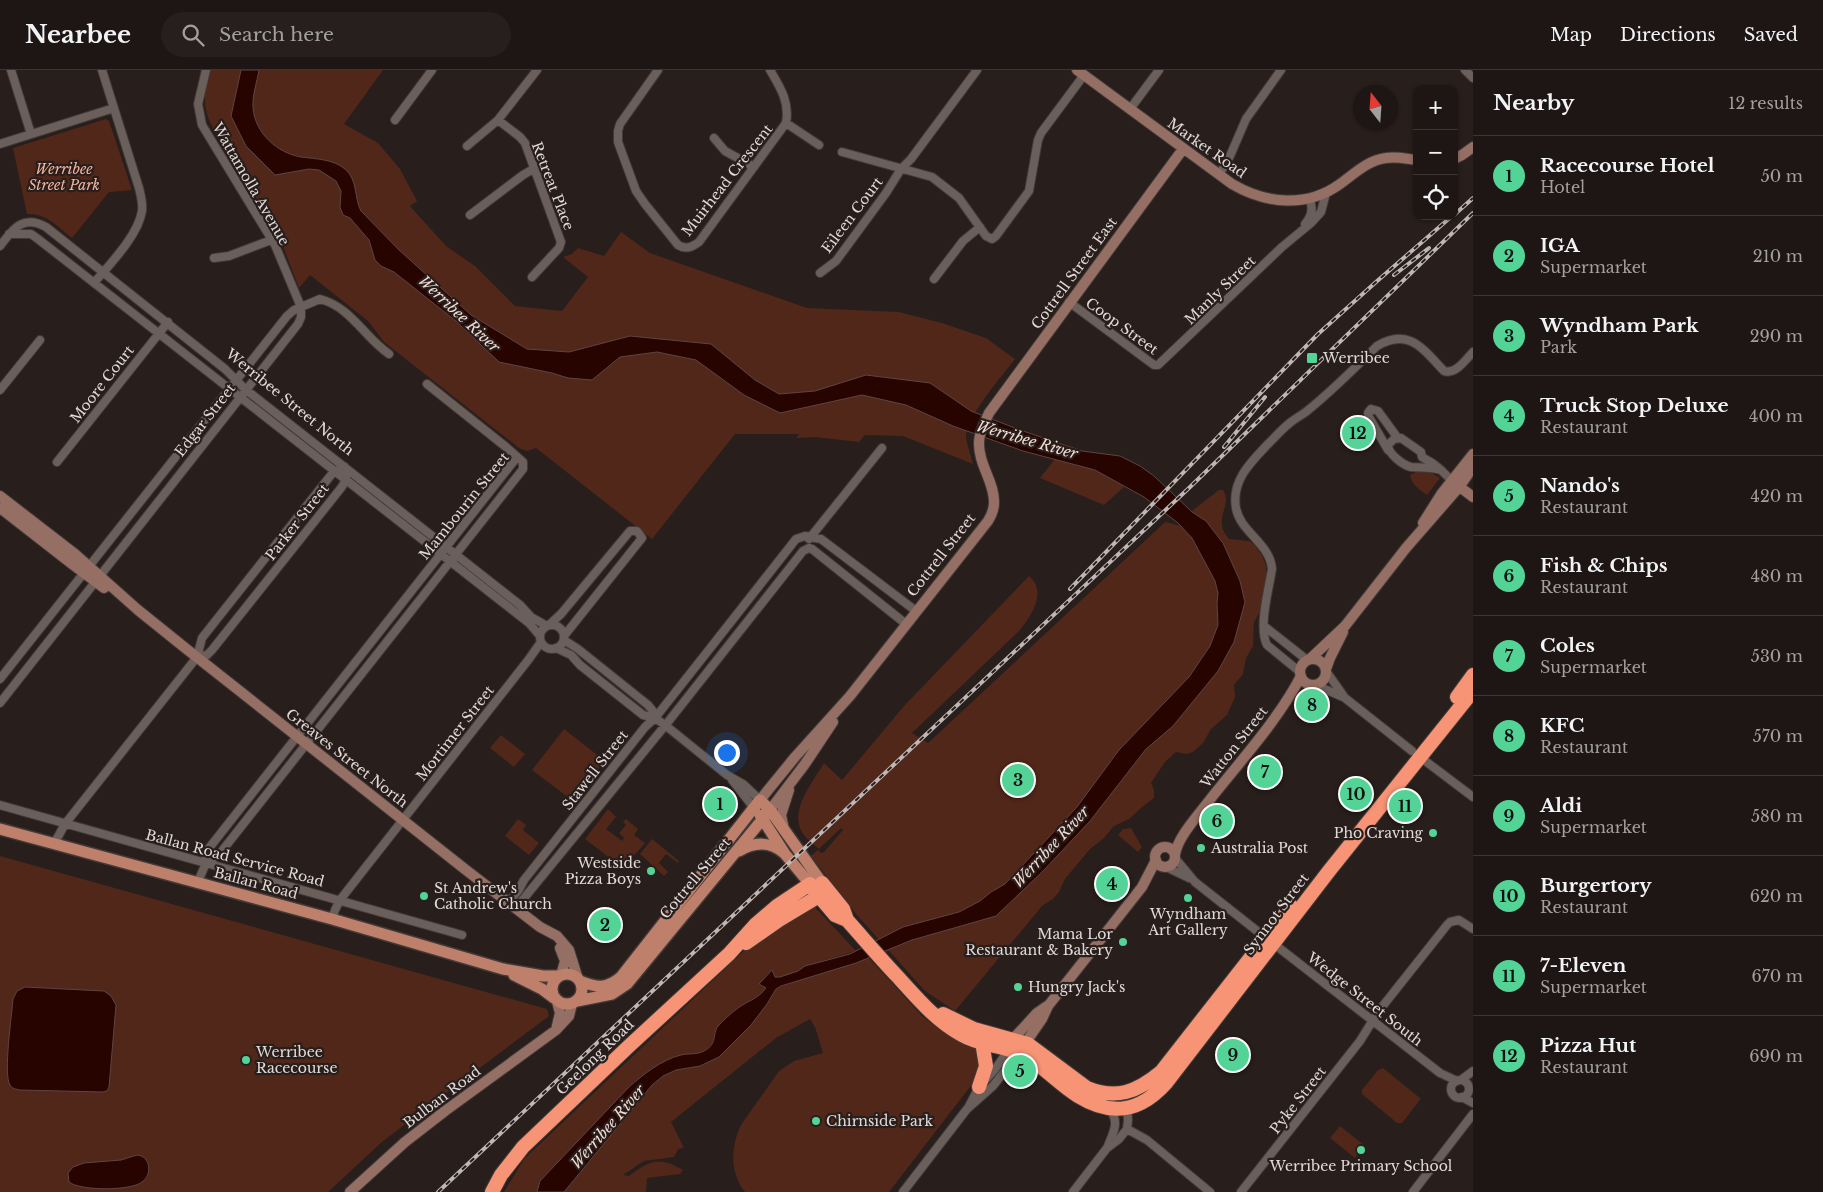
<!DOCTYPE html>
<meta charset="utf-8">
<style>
:root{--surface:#1e1614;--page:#261f1d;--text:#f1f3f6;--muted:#a19fa0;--line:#3c3534;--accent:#53d396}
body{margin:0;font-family:"Libre Baskerville",serif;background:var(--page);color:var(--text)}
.controls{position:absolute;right:15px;top:15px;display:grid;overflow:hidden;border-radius:10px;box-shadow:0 1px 4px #0004}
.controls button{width:45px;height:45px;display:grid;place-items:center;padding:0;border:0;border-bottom:1px solid var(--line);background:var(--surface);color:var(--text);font:25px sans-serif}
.compass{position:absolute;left:1353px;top:15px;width:45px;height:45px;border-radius:50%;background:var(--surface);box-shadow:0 1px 4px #0004;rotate:343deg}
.you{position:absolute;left:726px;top:682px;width:18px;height:18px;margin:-12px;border:4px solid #fff;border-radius:50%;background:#1a73e8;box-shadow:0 0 0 8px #1a73e833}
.badge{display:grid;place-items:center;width:32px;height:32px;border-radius:50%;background:var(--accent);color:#111;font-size:16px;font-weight:700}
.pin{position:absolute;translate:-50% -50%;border:2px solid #fff;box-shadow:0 1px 5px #0006}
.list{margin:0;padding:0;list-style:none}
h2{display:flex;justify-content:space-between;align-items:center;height:65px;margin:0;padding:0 20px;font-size:21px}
h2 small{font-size:16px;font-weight:400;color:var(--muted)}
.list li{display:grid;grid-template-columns:32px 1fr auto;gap:15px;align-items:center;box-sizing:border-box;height:80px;padding:0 20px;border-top:1px solid var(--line)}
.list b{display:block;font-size:19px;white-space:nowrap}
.list p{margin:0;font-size:16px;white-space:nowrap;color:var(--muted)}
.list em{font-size:16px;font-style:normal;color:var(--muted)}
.icon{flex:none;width:28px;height:28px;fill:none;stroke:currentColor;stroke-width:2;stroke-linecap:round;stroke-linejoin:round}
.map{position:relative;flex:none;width:1473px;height:1122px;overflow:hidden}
header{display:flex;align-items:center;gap:30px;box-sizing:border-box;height:70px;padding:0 25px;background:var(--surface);border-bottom:1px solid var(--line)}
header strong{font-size:24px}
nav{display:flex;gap:28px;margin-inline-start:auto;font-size:18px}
.search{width:350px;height:45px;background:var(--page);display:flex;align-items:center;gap:12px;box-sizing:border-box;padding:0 18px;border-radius:28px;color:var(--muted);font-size:19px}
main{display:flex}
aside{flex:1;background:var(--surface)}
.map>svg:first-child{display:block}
.green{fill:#51271a}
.water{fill:#270400;stroke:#5f4441}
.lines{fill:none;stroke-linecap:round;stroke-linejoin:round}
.street-casing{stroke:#423a38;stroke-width:10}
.secondary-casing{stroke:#423a38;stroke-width:12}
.primary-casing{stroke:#423a38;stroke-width:14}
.highway-casing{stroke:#423a38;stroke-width:16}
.street{stroke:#6b5f5b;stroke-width:8}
.secondary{stroke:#956f63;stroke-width:10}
.primary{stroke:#be7f6b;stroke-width:11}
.highway{stroke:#f69475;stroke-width:14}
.rail-casing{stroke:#bfb7b5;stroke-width:4}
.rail{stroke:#281e1b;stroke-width:2;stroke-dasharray:5.5;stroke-linecap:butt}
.poi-dot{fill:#53d396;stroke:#281e1b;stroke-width:2}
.labels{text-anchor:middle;stroke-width:4.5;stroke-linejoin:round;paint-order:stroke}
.street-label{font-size:14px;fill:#e1dad8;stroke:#281e1b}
.park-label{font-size:14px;font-style:italic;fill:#f5b39f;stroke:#281e1b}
.poi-label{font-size:14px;fill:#e1dad8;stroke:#281e1b;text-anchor:start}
.water-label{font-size:15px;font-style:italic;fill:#f3dcd5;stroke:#281e1b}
</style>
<header>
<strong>Nearbee</strong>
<div class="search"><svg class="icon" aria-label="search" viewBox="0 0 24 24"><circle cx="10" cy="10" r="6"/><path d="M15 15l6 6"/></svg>Search here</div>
<nav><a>Map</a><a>Directions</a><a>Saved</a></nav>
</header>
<main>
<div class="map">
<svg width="1473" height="1122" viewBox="0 0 1473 1122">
<rect width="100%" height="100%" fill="#281e1b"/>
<path class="green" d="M 210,0 L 383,0 L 344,54 L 378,73 L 400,99 L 417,131 L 410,136 L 446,176 L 475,196 L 515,236 L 562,241 L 588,207 L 563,187 L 572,184 L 578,178 L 604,186 L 621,162 L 650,183 L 807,238 L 899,242 L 942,253 L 986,268 L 1015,289 C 1003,305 965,348 966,367 C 967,376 971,385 973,394 L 903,366 L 865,365 L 859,372 L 815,367 L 796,368 L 799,364 L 735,364 L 652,469 L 536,378 L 527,381 L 519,378 L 384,272 L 368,251 L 310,205 L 299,218 L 281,171 L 249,118 C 237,115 238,103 233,93 C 214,55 196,47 210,0 Z
M 106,49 L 109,51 L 132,120 L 109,122 L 72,168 C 58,157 46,143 27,144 L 13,78 Z
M 1055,389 C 1078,396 1105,400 1124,417 L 1104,435 L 1040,408 Z
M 1416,402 L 1430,402 L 1440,408 L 1427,425 C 1420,420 1412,415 1410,405 Z
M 1219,420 L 1223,420 C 1231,431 1220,443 1222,455 C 1222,460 1226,465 1229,469 L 1249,471 L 1254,474 L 1262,485 L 1266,496 L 1266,509 L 1261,540 L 1254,552 L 1253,576 L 1246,588 L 1243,604 L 1234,615 L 1235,627 L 1227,645 L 1211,659 L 1203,673 L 1193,682 L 1186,684 L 1176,682 L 1165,692 L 1151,713 L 1154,720 L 1154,728 L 1142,737 L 1129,749 L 1114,756 L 1104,768 L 1090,779 L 1065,809 L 1059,822 L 1053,829 L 1043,835 L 955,941 L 925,921 L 856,844 L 811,786 L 818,780 L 821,783 L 824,782 L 843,760 L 841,758 L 819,779 C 813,774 806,769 802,762 C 789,740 813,712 824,693 L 842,710 L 904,636 L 1029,506 C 1048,522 1031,546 1019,561 L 912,663 L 928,673 L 1163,454 L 1166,452 L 1184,457 L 1193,440 Z
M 564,659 L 605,691 L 573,731 L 532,700 Z
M 501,665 L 525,684 L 514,697 L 490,678 Z
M 608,739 L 616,747 L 606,759 L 622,771 L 624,768 L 619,763 L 626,755 L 623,752 L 626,749 L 638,759 L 634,765 L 645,773 L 623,798 L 585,769 Z
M 518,749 L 526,755 L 523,760 L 539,773 L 529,785 L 505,766 Z
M 1131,758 L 1142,777 L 1138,782 L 1118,765 L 1123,759 Z
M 652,769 L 679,791 L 678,793 L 666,784 L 659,793 L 668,802 L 664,806 L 640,784 Z
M 0,786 L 547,939 L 549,946 L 383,1071 L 328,1122 L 0,1122 Z
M 812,834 L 856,881 L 805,896 C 797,902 785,908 775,907 L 772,901 L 759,915 L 766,918 C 758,929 750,930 739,938 C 732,943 725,949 719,956 C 712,963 718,973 704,981 C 698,985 692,983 686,985 C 666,993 645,1003 629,1017 L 540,1111 L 537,1122 L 504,1122 L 524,1089 L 745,880 L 773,859 Z
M 869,888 L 922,946 L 936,957 L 976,979 C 982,990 979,1003 973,1013 L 889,1122 L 745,1122 C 729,1102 731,1076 741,1055 L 779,1001 L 794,991 L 823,983 L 815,957 L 810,949 L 776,968 L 671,1052 L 684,1078 L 678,1079 L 674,1087 L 644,1091 L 623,1105 L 629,1106 C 650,1090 659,1086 683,1100 L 680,1104 L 647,1108 L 646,1122 L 564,1122 L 652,1015 L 663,1006 L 676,1000 L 700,996 L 719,987 L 767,934 L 776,919 L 790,913 Z
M 1383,998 L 1420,1028 L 1420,1030 L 1402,1053 L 1397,1053 L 1362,1024 L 1362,1020 L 1378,1000 Z
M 1340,1056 L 1364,1075 L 1355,1088 L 1330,1068 Z"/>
<path class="water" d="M 241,0 L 259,0 C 257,12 252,26 253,38 C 255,63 277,83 301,87 C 316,89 333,89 345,99 C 358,110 354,128 361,141 L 399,180 L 471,245 L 527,279 L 569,282 L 630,266 L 711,274 L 755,310 L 779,324 L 815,321 L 866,305 L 930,313 L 971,341 L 1020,360 L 1082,381 L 1120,386 L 1140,396 L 1154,406 L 1192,442 L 1206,451 L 1223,473 L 1240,511 L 1245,532 L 1234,572 L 1218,601 L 1173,656 L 1146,679 L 1090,751 L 1044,800 L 996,846 L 912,870 L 856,893 L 781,916 L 776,919 L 767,934 L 751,955 L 719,987 L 700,996 L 676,1000 L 663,1006 L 652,1015 L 564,1122 L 537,1122 L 540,1111 L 629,1017 C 644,1004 661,990 681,985 C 689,983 697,985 704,981 C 718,974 712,964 718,956 C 724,950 731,943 738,938 C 749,930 758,929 766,918 L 759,914 L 772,900 L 775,907 L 780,907 L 798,901 L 805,896 L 850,884 L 903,857 L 959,842 L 980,831 L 991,822 L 1005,814 L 1077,737 L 1119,680 L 1189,607 L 1210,576 L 1218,555 L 1217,534 L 1218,523 L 1215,511 L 1192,468 L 1178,453 L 1144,427 L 1095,400 L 1023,381 L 953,356 L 906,335 L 862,325 L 780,343 L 744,325 L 696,290 L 657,282 L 620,287 L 592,310 L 568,308 L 552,303 L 499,292 L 456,251 L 394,202 L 381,196 L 375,190 L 369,170 L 350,148 L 343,145 L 340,137 L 341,121 L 336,111 L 319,100 L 309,99 L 275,105 L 246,76 L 231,46 Z
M 25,917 L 104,921 L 111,926 L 116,935 L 109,1017 L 107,1021 L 103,1022 L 20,1020 C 16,1019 12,1019 10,1015 C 3,1004 12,944 13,929 L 17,921 Z
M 137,1085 C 150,1086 153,1104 142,1112 C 131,1121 80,1121 69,1112 L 68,1103 L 73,1097 L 84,1093 L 121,1090 Z"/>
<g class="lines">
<defs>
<path id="street" d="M 11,0 L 31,64
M 658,0 L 620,54 L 618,61 L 618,72 L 636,121 L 645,134 L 678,175 C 686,180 692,177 699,172 L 786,53 C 790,32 780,17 770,0
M 1465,0 L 1473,8
M 1130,39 L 1159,0
M 395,50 L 432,0
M 498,50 L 520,67 L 525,73 L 561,172 L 559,178 L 532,207
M 786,53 L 819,75
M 714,68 L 725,81 L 754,97
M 0,74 L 114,38
M 467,76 L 498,50 L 537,0
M 842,82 L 932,107 L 959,128 L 986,166 L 992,169 L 996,166 L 1029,121 L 1038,70 L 1041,63 L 1084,5
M 1219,105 L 1230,86 L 1246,49 L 1281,0
M 470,145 L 523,105 L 535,98
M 1305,154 C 1311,147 1314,138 1309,129
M 9,164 L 31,164 L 38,169 L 529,553 L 540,566
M 0,176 C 13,159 23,144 46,157 L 225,299 L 245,319 L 520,535 L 531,547 L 547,556
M 214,188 L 229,186 L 271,170
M 820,203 L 836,191 L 886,123 L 901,99 L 911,89 L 977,0
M 934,209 L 963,171 L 980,157
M 94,213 C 109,195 138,166 142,141 C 143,133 141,126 139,118 L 102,0
M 1069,232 L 1154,295 L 1158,295 L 1282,177 L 1311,153 L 1321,142 L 1326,123
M 0,320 L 40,270
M 1388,380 L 1369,347 L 1368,343 L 1371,339 L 1378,341 L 1397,367
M 57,392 L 168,252
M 1441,400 C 1431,397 1421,398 1411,397 C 1403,395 1388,384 1388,375 L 1394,369 L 1401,368 L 1421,382 L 1422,387 C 1426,390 1432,392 1436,396 C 1442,400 1446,406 1452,410
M 809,469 L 882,378
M 809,478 L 812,479 L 906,554
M540 567a12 12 0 1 1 24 0a12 12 0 1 1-24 0Z
M 549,555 L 561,544 L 630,461 L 637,461 L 642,468 L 564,566
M 1264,556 L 1307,590
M 564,570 L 578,579 L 648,635 L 653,641 L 655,648
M 556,578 L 571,585 L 580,595 L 643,645 L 655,648 L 665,655 L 727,705 L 743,714 L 760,730
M 1326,601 L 1345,628 L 1412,681
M 1300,602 L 1267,575 C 1258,558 1269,518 1272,499 C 1270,473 1240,462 1236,438 C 1231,410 1252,391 1269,373 C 1276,366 1283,358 1291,352 C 1296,348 1302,345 1307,341 C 1332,321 1355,298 1377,276 C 1409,257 1423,279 1444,301 C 1456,305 1466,289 1473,282
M 0,609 L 287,246 L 294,240 L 320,229 C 351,237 365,268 389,284
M 1315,615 L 1343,627
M 0,633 L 298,254 L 301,247 L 301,237 L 275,175 L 202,55 L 198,34 L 206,0
M 1420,687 L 1473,727
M 732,710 L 754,738
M 0,735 L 462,865
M 54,774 L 65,754 L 197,587 L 202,568 L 331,405 L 335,401 L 345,397 L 346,410 L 341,418 L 212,580 L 207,585 L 197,587
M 1175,788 L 1195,812 L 1266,868
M 206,793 L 218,786 L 523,399 L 523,392 L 506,377 L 427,314
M 1166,797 L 1189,808
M 197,814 L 206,793 L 206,782 L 517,387
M 508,832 L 518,821 L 524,810 L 645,657 L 655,648 L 704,586 L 796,469 L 805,466 L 821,469 L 916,541
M 516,838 L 668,652 L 803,481 L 809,478
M 332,849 L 335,840 L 340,830 L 529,589 L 541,572
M 1274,874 L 1440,1003 L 1457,1011
M 1461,1010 L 1473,1001
M1451 1019a9 9 0 1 1 18 0a9 9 0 1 1-18 0Z
M 1462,1027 L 1473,1033
M 968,1038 L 979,1017 L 996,998 L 1009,979
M 1127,1059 L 1147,1070 L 1210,1122
M 1108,1076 C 1113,1063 1120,1052 1110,1040
M 903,1122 L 967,1039 L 993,1016 L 1019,983
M 1073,1122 L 1107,1078 L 1119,1069 L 1127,1059 L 1128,1050 L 1127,1039
M 1241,1122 L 1360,971 L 1378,942 L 1447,855 L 1450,852 L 1459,850 L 1473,859
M 1413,1122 L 1473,1044"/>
<path id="secondary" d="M 1077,0 L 1232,114 C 1266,134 1307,138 1340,114 C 1354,104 1368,90 1386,88 C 1396,86 1407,89 1417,90
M 1454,89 L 1462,85 L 1473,77
M 1456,414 L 1473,427
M 0,426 L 75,484 L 138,540 L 184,577 L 466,800 L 540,857 L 557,866 L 569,880 L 578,909
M 0,438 L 72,494 L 104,518
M 1423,453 L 1442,423 L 1473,384
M1300 602a13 13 0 1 1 26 0a13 13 0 1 1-26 0Z
M 1310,589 L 1345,556 L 1406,478 L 1460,416 L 1473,397
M 1326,599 L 1330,588 L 1343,562
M 760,730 L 795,687 L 850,626 L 988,451 C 991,446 994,440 994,433 C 995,413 978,394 979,372 C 979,362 985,352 989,343 L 1183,79
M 770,740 L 805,694 L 833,652
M 784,759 L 781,745 L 789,720
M1155 787a10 10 0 1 1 20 0a10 10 0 1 1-20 0Z
M 1175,785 C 1177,767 1201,742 1212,727 C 1243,688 1278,650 1301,606
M 560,878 L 565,891 L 561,905
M 556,960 L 560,943 L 557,932
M 1011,974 L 1013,969 L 1037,943 L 1047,936
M 1022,978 L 1042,949 L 1048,936 L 1142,817 L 1156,790
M 350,1122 L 405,1072 L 445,1041 L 556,960 L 569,946 L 572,934"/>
<path id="primary" d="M 760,745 L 785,784 L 810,814
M 0,759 L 332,849 L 503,899 L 543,906 L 558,906
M 739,781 C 754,772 770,771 784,783
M552 919a15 15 0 1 1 30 0a15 15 0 1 1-30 0Z
M 514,905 L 542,919 L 554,928
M 580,911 C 597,918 607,919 621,907 L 760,730 L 770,740 L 822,813
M 577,931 L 612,924 L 627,914 L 770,740"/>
<path id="highway" d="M 1457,627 L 1473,605
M 822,813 L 843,839 L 847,850 C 864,869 880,888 897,906 C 917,928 936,951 962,965 C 982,977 1007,975 1027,987 C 1045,998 1060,1015 1078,1026 C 1112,1047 1140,1042 1166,1013 L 1329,801 L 1473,621
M 813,819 L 835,845 L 847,850
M 746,873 L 779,850 L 819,826
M 943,944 L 974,959 L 1028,974 L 1087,1018 C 1116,1030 1137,1022 1161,1002 L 1291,836
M 979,1017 L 986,996 L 982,972
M 492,1122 L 501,1105 L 523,1077 L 629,976 L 729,884 L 756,854 L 777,836 L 810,814"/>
</defs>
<use href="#street" class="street-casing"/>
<use href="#secondary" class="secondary-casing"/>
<use href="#primary" class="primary-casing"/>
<use href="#highway" class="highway-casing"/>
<use href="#street" class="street"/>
<use href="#secondary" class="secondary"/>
<use href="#primary" class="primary"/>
<use href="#highway" class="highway"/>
<defs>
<path id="rail" d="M 1454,145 L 1473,128
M 1394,205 L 1429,178
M 1224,377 L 1265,327
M 1070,519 L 1318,264 L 1376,212 L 1452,146
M 438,1122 L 1189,418 L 1473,143"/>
</defs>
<use href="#rail" class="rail-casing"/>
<use href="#rail" class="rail"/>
</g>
<g class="poi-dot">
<rect x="1306" y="282" width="12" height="12" rx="2.5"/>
<circle cx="1433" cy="763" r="5"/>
<circle cx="1201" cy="778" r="5"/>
<circle cx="651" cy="801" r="5"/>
<circle cx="424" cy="826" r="5"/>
<circle cx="1188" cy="828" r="5"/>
<circle cx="1123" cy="872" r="5"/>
<circle cx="1018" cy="917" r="5"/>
<circle cx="246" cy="990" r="5"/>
<circle cx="816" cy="1051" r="5"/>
<circle cx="1361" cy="1080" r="5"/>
</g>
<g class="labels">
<g class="street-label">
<text transform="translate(1207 78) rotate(35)" y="5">Market Road</text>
<text transform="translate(727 110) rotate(-52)" y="5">Muirhead Crescent</text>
<text transform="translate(251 114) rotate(60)" y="5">Wattamolla Avenue</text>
<text transform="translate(553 116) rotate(69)" y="5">Retreat Place</text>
<text transform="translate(852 145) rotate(-53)" y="5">Eileen Court</text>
<text transform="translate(1074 203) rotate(-54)" y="5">Cottrell Street East</text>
<text transform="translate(1220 220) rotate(-44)" y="5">Manly Street</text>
<text transform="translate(1122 256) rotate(36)" y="5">Coop Street</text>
<text transform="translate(102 314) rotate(-52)" y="5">Moore Court</text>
<text transform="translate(290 332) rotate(39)" y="5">Werribee Street North</text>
<text transform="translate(205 350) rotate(-52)" y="5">Edgar Street</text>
<text transform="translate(464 436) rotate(-51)" y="5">Mambourin Street</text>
<text transform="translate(297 452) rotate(-52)" y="5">Parker Street</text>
<text transform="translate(941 485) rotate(-52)" y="5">Cottrell Street</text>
<text transform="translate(455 663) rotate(-52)" y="5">Mortimer Street</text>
<text transform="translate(1234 677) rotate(-52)" y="5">Watton Street</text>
<text transform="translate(347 688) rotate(38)" y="5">Greaves Street North</text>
<text transform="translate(595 700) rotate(-52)" y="5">Stawell Street</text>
<text transform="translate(235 788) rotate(15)" y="5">Ballan Road Service Road</text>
<text transform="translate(695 808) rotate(-50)" y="5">Cottrell Street</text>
<text transform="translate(256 813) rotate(15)" y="5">Ballan Road</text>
<text transform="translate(1276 844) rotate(-53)" y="5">Synnot Street</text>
<text transform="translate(1365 929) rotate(38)" y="5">Wedge Street South</text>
<text transform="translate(595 987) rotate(-44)" y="5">Geelong Road</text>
<text transform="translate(442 1027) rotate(-37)" y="5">Bulban Road</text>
<text transform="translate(1298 1030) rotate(-52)" y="5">Pyke Street</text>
</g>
<g class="park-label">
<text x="64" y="104">Werribee<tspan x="64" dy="16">Street Park</tspan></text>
</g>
<g class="poi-label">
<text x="1323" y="293">Werribee</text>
<text x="1423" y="768" text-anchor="end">Pho Craving</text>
<text x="1211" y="783">Australia Post</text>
<text x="641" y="798" text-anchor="end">Westside<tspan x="641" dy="16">Pizza Boys</tspan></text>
<text x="434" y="823">St Andrew's<tspan x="434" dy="16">Catholic Church</tspan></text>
<text x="1188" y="849" text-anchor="middle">Wyndham<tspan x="1188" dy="16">Art Gallery</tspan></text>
<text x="1113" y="869" text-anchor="end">Mama Lor<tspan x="1113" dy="16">Restaurant &amp; Bakery</tspan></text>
<text x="1028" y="922">Hungry Jack's</text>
<text x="256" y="987">Werribee<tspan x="256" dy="16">Racecourse</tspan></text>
<text x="826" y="1056">Chirnside Park</text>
<text x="1361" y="1101" text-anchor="middle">Werribee Primary School</text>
</g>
<g class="water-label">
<text transform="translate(459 244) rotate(43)" y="5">Werribee River</text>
<text transform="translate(1027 370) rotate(16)" y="5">Werribee River</text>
<text transform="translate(1051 777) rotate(-47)" y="5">Werribee River</text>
<text transform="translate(608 1057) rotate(-49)" y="5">Werribee River</text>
</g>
</g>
</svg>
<div class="controls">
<button>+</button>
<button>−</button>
<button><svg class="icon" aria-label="locate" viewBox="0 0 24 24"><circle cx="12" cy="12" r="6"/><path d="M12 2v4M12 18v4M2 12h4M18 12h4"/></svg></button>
</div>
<svg class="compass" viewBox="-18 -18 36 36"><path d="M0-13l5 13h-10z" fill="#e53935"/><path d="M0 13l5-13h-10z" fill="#a19fa0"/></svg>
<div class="you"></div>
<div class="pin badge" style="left:720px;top:734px">1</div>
<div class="pin badge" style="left:605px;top:855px">2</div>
<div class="pin badge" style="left:1018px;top:710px">3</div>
<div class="pin badge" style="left:1112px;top:814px">4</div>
<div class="pin badge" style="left:1020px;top:1001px">5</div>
<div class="pin badge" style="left:1217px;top:751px">6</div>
<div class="pin badge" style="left:1265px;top:702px">7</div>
<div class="pin badge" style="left:1312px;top:635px">8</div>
<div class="pin badge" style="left:1233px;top:985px">9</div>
<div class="pin badge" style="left:1356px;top:724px">10</div>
<div class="pin badge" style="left:1405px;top:736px">11</div>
<div class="pin badge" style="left:1358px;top:363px">12</div>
</div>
<aside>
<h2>Nearby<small>12 results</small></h2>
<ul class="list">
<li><span class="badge">1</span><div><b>Racecourse Hotel</b><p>Hotel</p></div><em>50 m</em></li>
<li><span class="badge">2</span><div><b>IGA</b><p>Supermarket</p></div><em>210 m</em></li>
<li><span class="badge">3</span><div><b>Wyndham Park</b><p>Park</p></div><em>290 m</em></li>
<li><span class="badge">4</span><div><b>Truck Stop Deluxe</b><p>Restaurant</p></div><em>400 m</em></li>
<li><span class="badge">5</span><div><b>Nando's</b><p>Restaurant</p></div><em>420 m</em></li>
<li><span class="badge">6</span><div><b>Fish &amp; Chips</b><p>Restaurant</p></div><em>480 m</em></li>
<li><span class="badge">7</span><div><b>Coles</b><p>Supermarket</p></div><em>530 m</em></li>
<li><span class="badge">8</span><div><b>KFC</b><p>Restaurant</p></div><em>570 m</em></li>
<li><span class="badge">9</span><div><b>Aldi</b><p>Supermarket</p></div><em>580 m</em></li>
<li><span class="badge">10</span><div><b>Burgertory</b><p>Restaurant</p></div><em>620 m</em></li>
<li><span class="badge">11</span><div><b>7-Eleven</b><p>Supermarket</p></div><em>670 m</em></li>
<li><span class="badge">12</span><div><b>Pizza Hut</b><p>Restaurant</p></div><em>690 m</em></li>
</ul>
</aside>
</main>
